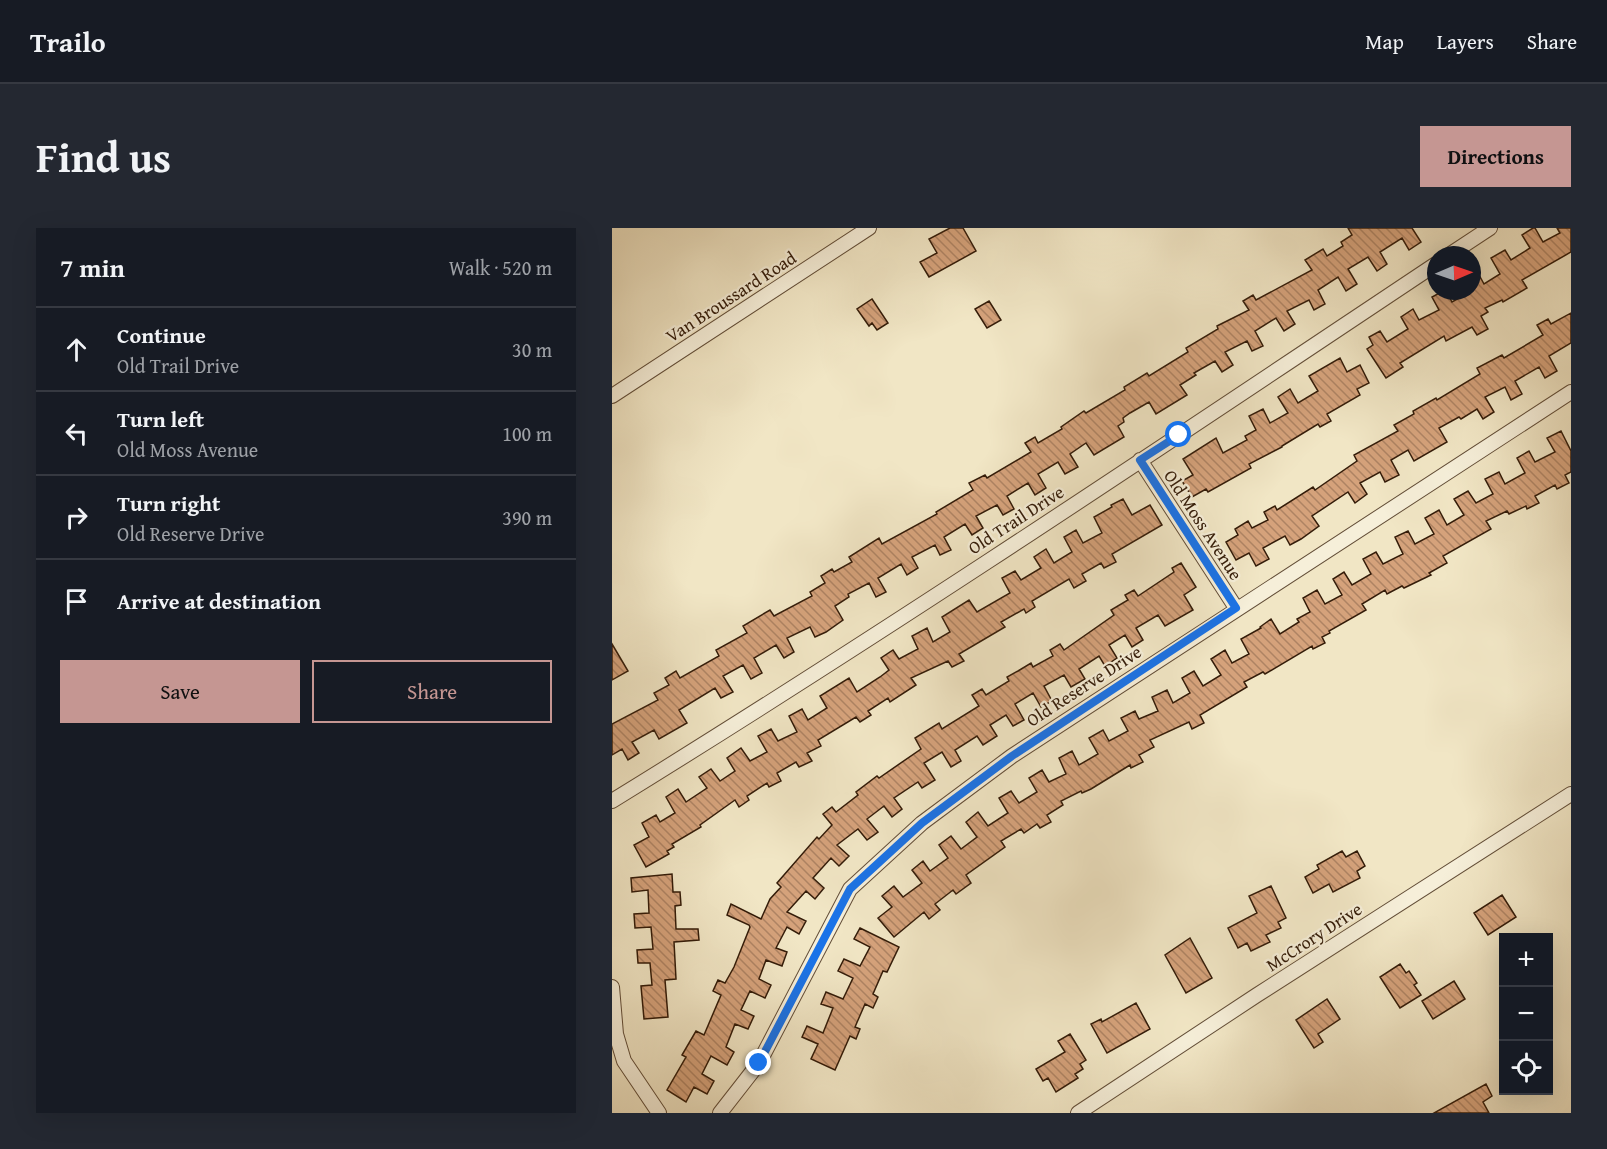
<!DOCTYPE html>
<meta charset="utf-8">
<style>
:root{--surface:#171b24;--page:#242831;--text:#f1f3f6;--muted:#9ea1a6;--line:#363941;--accent:#c59692}
body{margin:0;font-family:"Gentium Book Plus",serif;background:var(--page);color:var(--text)}
.controls{position:absolute;right:18px;bottom:18px;display:grid;overflow:hidden;border-radius:0px;box-shadow:0 6px 24px #0002}
.controls button{width:54px;height:54px;display:grid;place-items:center;padding:0;border:0;border-bottom:2px solid var(--line);background:var(--surface);color:var(--text);font:30px sans-serif}
.compass{position:absolute;left:815px;top:18px;width:54px;height:54px;border-radius:50%;background:var(--surface);box-shadow:0 6px 24px #0002;rotate:88deg}
.stop{position:absolute;width:18px;height:18px;margin:-14px;border:4px solid #1a73e8;border-radius:50%;background:#fff}
.stop.end{background:#1a73e8;border-color:#fff;box-shadow:0 2px 6px #0008}
.list{margin:0;padding:0;list-style:none}
h2{display:flex;justify-content:space-between;align-items:center;height:78px;margin:0;padding:0 24px;font-size:26px}
h2 small{font-size:20px;font-weight:400;color:var(--muted)}
.list li{display:grid;grid-template-columns:39px 1fr auto;gap:18px;align-items:center;box-sizing:border-box;height:84px;padding:0 24px;border-top:2px solid var(--line)}
.list b{display:block;font-size:22px;white-space:nowrap}
.list p{margin:0;font-size:20px;white-space:nowrap;color:var(--muted)}
.list em{font-size:20px;font-style:normal;color:var(--muted)}
.actions{display:flex;gap:12px;padding:18px 24px}
.actions a{flex:1;padding:14px 0;border:2px solid var(--accent);border-radius:0px;text-align:center;font-size:21px;color:var(--accent)}
.actions .main{background:var(--accent);color:#111}
.icon{flex:none;width:33px;height:33px;fill:none;stroke:currentColor;stroke-width:2;stroke-linecap:round;stroke-linejoin:round}
.map{position:relative;flex:none;width:959px;height:885px;overflow:hidden;border-radius:0px}
header{display:flex;align-items:center;gap:36px;box-sizing:border-box;height:84px;padding:0 30px;background:var(--surface);border-bottom:2px solid var(--line)}
header strong{font-size:28px}
nav{display:flex;gap:33px;margin-inline-start:auto;font-size:21px}
.intro{display:flex;align-items:center;justify-content:space-between;box-sizing:border-box;height:144px;padding:0 36px}
h1{margin:0;font-size:42px}
.button{padding:15px 27px;border-radius:0px;background:var(--accent);color:#111;font-size:21px;font-weight:700}
main{display:flex;gap:36px;padding:0 36px}
aside{flex:1;background:var(--surface);border-radius:0px;box-shadow:0 6px 24px #0002}
.map>svg:first-child{display:block}
.building{fill:url(#building-back-hatch);stroke:#341c09;stroke-width:1.5}
.lines{fill:none;stroke-linecap:round;stroke-linejoin:round}
.street-casing{stroke:#634e38;stroke-width:16}
.street{stroke:#f6efd9;stroke-width:14}
.route{stroke:#1a73e8;stroke-width:8}
.labels{text-anchor:middle;stroke-width:4.5;stroke-linejoin:round;paint-order:stroke}
.street-label{font-size:18px;fill:#341c09;stroke:#f6efd9}
</style>
<header>
<strong>Trailo</strong>
<nav><a>Map</a><a>Layers</a><a>Share</a></nav>
</header>
<div class="intro"><h1>Find us</h1><a class="button">Directions</a></div>
<main>
<aside>
<h2>7 min<small>Walk · 520 m</small></h2>
<ul class="list">
<li><svg class="icon" aria-label="ahead" viewBox="0 0 24 24"><path d="M12 20V5M6 11l6-6 6 6"/></svg><div><b>Continue</b><p>Old Trail Drive</p></div><em>30 m</em></li>
<li><svg class="icon" aria-label="left" viewBox="0 0 24 24"><path d="M17 20v-9H6M10 6l-5 5 5 5"/></svg><div><b>Turn left</b><p>Old Moss Avenue</p></div><em>100 m</em></li>
<li><svg class="icon" aria-label="right" viewBox="0 0 24 24"><path d="M7 20v-9h11M14 6l5 5-5 5"/></svg><div><b>Turn right</b><p>Old Reserve Drive</p></div><em>390 m</em></li>
<li><svg class="icon" aria-label="arrive" viewBox="0 0 24 24"><path d="M6 21V4h12l-3 4 3 4H6"/></svg><div><b>Arrive at destination</b></div></li>
</ul>
<div class="actions"><a class="main">Save</a><a>Share</a></div>
</aside>
<div class="map">
<svg width="959" height="885" viewBox="0 0 959 885">
<defs>
<pattern id="building-back-hatch" width="6" height="6" patternUnits="userSpaceOnUse" patternTransform="scale(1.5)"><rect width="6" height="6" fill="#d5a27b"/><path d="M-1 5l2 2M0 0l6 6M5-1l2 2" fill="none" stroke="#ae8363"/></pattern>
</defs>
<rect width="100%" height="100%" fill="#f1e6c5"/>
<filter id="stains"><feTurbulence type="fractalNoise" baseFrequency=".00333" numOctaves="4"/><feColorMatrix values="0 0 0 0 .2 0 0 0 0 .09 0 0 0 0 .02 0 0 0 .5 -.17"/></filter>
<radialGradient id="worn" r=".72"><stop offset=".6" stop-color="#630" stop-opacity="0"/><stop offset="1" stop-color="#630" stop-opacity=".3"/></radialGradient>
<path class="building" d="M 338,0 L 351,0 L 364,23 L 317,49 L 308,34 L 325,25 L 317,11 Z
M 736,0 L 800,0 L 809,14 L 797,22 L 790,10 L 768,24 L 775,36 L 765,43 L 756,29 L 736,41 L 745,56 L 734,63 L 726,49 L 706,62 L 713,76 L 702,82 L 697,72 L 675,83 L 683,96 L 672,103 L 664,90 L 643,103 L 651,118 L 640,123 L 635,113 L 613,124 L 621,137 L 610,144 L 603,133 L 582,145 L 584,147 L 568,157 L 575,167 L 544,186 L 537,174 L 518,185 L 511,190 L 512,194 L 506,198 L 512,209 L 482,227 L 474,215 L 458,226 L 466,239 L 453,246 L 446,234 L 426,246 L 434,260 L 423,267 L 416,255 L 395,268 L 402,281 L 391,287 L 385,277 L 364,288 L 371,300 L 360,307 L 353,296 L 332,309 L 339,322 L 328,327 L 323,317 L 300,329 L 306,340 L 295,347 L 289,336 L 266,350 L 274,364 L 264,369 L 257,355 L 236,366 L 237,369 L 223,378 L 231,392 L 214,404 L 203,409 L 198,399 L 175,410 L 182,424 L 172,430 L 164,417 L 142,430 L 150,445 L 139,451 L 131,437 L 111,448 L 121,464 L 109,470 L 103,460 L 67,482 L 75,495 L 47,511 L 42,502 L 20,514 L 27,525 L 16,532 L 10,521 L 0,527 L 0,496 L 46,472 L 42,465 L 57,457 L 53,450 L 64,443 L 68,450 L 107,428 L 104,422 L 135,405 L 131,398 L 158,382 L 162,388 L 200,368 L 198,364 L 213,355 L 209,348 L 220,341 L 222,344 L 240,334 L 237,329 L 267,310 L 270,316 L 325,286 L 324,284 L 361,262 L 357,255 L 373,247 L 375,250 L 419,224 L 413,215 L 423,209 L 426,215 L 450,201 L 449,199 L 472,183 L 474,185 L 513,162 L 512,159 L 535,145 L 537,148 L 576,124 L 574,120 L 606,101 L 605,98 L 637,82 L 631,73 L 641,67 L 644,72 L 700,42 L 693,32 L 711,21 L 715,28 L 731,18 L 729,14 L 740,7 Z
M 921,0 L 923,0 L 931,14 L 948,5 L 945,0 L 959,0 L 959,24 L 910,52 L 915,60 L 891,74 L 890,72 L 873,80 L 876,84 L 869,88 L 876,101 L 865,107 L 860,99 L 834,113 L 832,108 L 788,135 L 791,139 L 774,150 L 755,121 L 761,117 L 757,109 L 768,103 L 775,114 L 796,101 L 789,89 L 801,81 L 807,92 L 827,82 L 820,69 L 831,63 L 834,63 L 840,74 L 860,63 L 860,34 L 872,56 L 888,46 L 879,30 L 893,22 L 899,32 L 918,20 L 910,7 Z
M 260,71 L 276,95 L 265,102 L 260,95 L 257,98 L 245,81 Z
M 377,73 L 389,92 L 375,100 L 363,81 Z
M 959,85 L 959,115 L 937,128 L 945,143 L 933,150 L 927,139 L 903,153 L 910,166 L 899,172 L 893,159 L 873,169 L 882,184 L 871,191 L 865,181 L 849,191 L 847,189 L 827,200 L 835,214 L 802,233 L 796,222 L 779,232 L 787,247 L 773,254 L 768,244 L 748,255 L 755,266 L 743,275 L 736,264 L 700,288 L 707,298 L 689,311 L 678,317 L 673,308 L 651,320 L 657,331 L 644,338 L 637,325 L 624,332 L 614,314 L 626,307 L 623,301 L 636,293 L 640,300 L 656,292 L 652,284 L 663,278 L 665,282 L 701,259 L 703,262 L 745,233 L 742,227 L 786,203 L 782,197 L 802,186 L 801,183 L 824,170 L 825,172 L 868,146 L 865,140 L 890,127 L 892,130 L 931,107 L 925,97 L 936,91 L 939,96 Z
M 728,130 L 735,144 L 748,137 L 757,155 L 745,161 L 748,167 L 715,186 L 719,193 L 708,199 L 706,196 L 670,218 L 670,219 L 637,236 L 639,240 L 596,264 L 594,261 L 580,269 L 570,253 L 581,247 L 571,231 L 604,210 L 611,225 L 635,212 L 633,208 L 644,202 L 637,188 L 651,181 L 658,195 L 676,185 L 666,169 L 678,161 L 686,175 L 706,163 L 697,148 Z
M 949,203 L 959,223 L 959,244 L 953,247 L 957,255 L 945,261 L 943,257 L 923,268 L 927,275 L 915,281 L 914,278 L 897,286 L 895,283 L 874,293 L 879,301 L 831,328 L 835,335 L 817,345 L 819,347 L 792,360 L 790,358 L 775,366 L 773,362 L 750,376 L 754,382 L 717,403 L 718,405 L 710,409 L 713,415 L 701,421 L 700,418 L 653,446 L 651,444 L 632,454 L 635,459 L 588,487 L 592,495 L 580,501 L 577,494 L 538,512 L 542,519 L 527,527 L 531,534 L 519,540 L 518,537 L 479,561 L 470,565 L 469,563 L 449,573 L 451,577 L 435,587 L 439,594 L 428,600 L 425,596 L 412,605 L 409,601 L 389,613 L 393,619 L 354,647 L 359,655 L 344,666 L 341,662 L 323,676 L 328,682 L 317,691 L 312,684 L 282,709 L 266,690 L 280,679 L 270,668 L 282,658 L 291,669 L 310,655 L 300,642 L 311,633 L 318,643 L 336,630 L 327,617 L 339,608 L 349,621 L 365,609 L 354,594 L 366,584 L 376,598 L 396,585 L 387,570 L 399,563 L 407,575 L 425,564 L 417,550 L 430,542 L 437,554 L 454,546 L 447,530 L 460,523 L 467,537 L 486,526 L 477,510 L 491,502 L 497,513 L 516,503 L 509,490 L 523,483 L 527,491 L 546,483 L 540,469 L 555,462 L 561,475 L 578,465 L 570,450 L 582,443 L 591,458 L 609,447 L 599,431 L 613,422 L 620,435 L 637,426 L 629,411 L 649,400 L 648,399 L 659,391 L 668,406 L 687,394 L 685,391 L 698,384 L 691,370 L 705,362 L 713,376 L 730,367 L 721,351 L 732,344 L 740,357 L 759,346 L 751,331 L 764,324 L 771,336 L 791,326 L 783,309 L 796,303 L 803,316 L 822,306 L 813,290 L 827,282 L 835,297 L 852,287 L 842,271 L 856,263 L 864,275 L 881,266 L 873,251 L 887,244 L 893,256 L 913,245 L 905,230 L 917,223 L 923,234 L 943,224 L 935,210 Z
M 511,271 L 520,287 L 538,277 L 550,297 L 500,326 L 504,334 L 492,340 L 489,335 L 470,346 L 474,353 L 462,360 L 457,351 L 420,373 L 423,379 L 414,385 L 412,381 L 389,394 L 393,399 L 347,426 L 352,433 L 340,439 L 336,433 L 299,450 L 304,457 L 278,474 L 276,470 L 256,483 L 259,487 L 248,494 L 244,489 L 206,512 L 209,518 L 195,525 L 200,533 L 187,539 L 184,534 L 165,545 L 169,553 L 157,559 L 155,555 L 135,568 L 137,572 L 127,579 L 123,572 L 88,597 L 89,599 L 60,616 L 62,619 L 55,623 L 57,626 L 34,639 L 22,617 L 37,609 L 30,595 L 44,587 L 48,594 L 63,585 L 54,569 L 66,561 L 74,574 L 95,560 L 87,549 L 99,541 L 108,553 L 123,543 L 115,530 L 129,520 L 138,533 L 155,524 L 146,508 L 159,501 L 166,513 L 185,504 L 177,488 L 190,481 L 196,492 L 215,480 L 208,468 L 237,450 L 245,464 L 268,449 L 277,442 L 269,430 L 281,422 L 287,431 L 306,421 L 300,408 L 315,400 L 321,414 L 338,404 L 330,389 L 357,372 L 365,384 L 398,365 L 390,350 L 403,343 L 409,352 L 429,340 L 422,329 L 434,321 L 442,335 L 460,324 L 452,309 L 464,302 L 471,315 L 490,305 L 482,289 L 500,279 L 499,277 Z
M 569,335 L 584,359 L 572,367 L 581,382 L 553,398 L 546,387 L 524,400 L 531,412 L 520,419 L 513,407 L 497,417 L 505,430 L 493,438 L 487,428 L 467,441 L 473,451 L 459,459 L 452,447 L 432,458 L 440,473 L 429,479 L 421,465 L 403,476 L 412,492 L 401,498 L 394,487 L 378,497 L 385,508 L 371,517 L 365,508 L 343,522 L 349,533 L 339,539 L 330,524 L 312,535 L 323,552 L 310,560 L 306,554 L 282,570 L 290,581 L 280,589 L 272,578 L 255,591 L 266,604 L 255,612 L 246,601 L 225,617 L 237,628 L 227,638 L 219,630 L 201,650 L 212,660 L 203,671 L 194,663 L 175,684 L 194,693 L 187,706 L 175,699 L 164,720 L 175,724 L 170,738 L 154,732 L 147,751 L 159,757 L 153,770 L 138,763 L 129,782 L 142,788 L 136,801 L 123,796 L 114,819 L 122,824 L 115,837 L 99,828 L 90,846 L 102,853 L 95,866 L 82,859 L 74,874 L 55,862 L 74,829 L 70,827 L 84,803 L 92,807 L 109,767 L 101,763 L 106,752 L 113,755 L 122,739 L 138,699 L 137,697 L 115,687 L 119,676 L 149,691 L 158,671 L 169,659 L 165,655 L 205,609 L 207,611 L 220,597 L 211,586 L 220,579 L 224,584 L 246,567 L 244,564 L 265,548 L 267,550 L 309,521 L 303,510 L 327,495 L 330,501 L 367,478 L 360,467 L 370,461 L 374,467 L 397,453 L 395,449 L 406,443 L 419,435 L 421,439 L 441,428 L 438,422 L 448,416 L 452,422 L 502,387 L 499,382 L 516,372 L 513,367 L 522,362 L 526,368 L 562,344 L 560,340 Z
M 0,416 L 16,443 L 0,452 Z
M 730,623 L 734,629 L 745,623 L 753,638 L 745,643 L 748,650 L 721,664 L 717,656 L 701,665 L 693,649 L 707,641 L 705,637 Z
M 60,646 L 61,664 L 68,664 L 69,677 L 63,678 L 64,701 L 86,701 L 87,712 L 62,714 L 64,751 L 53,752 L 56,789 L 32,791 L 29,758 L 40,757 L 38,735 L 26,735 L 25,722 L 41,721 L 39,699 L 23,700 L 22,686 L 37,685 L 36,662 L 20,664 L 19,650 Z
M 659,658 L 674,690 L 666,694 L 669,700 L 654,707 L 658,714 L 639,723 L 635,715 L 626,720 L 616,700 L 645,685 L 637,668 Z
M 890,667 L 904,689 L 876,707 L 862,685 Z
M 248,700 L 287,719 L 275,744 L 271,743 L 261,766 L 266,769 L 261,780 L 253,776 L 243,799 L 248,801 L 244,811 L 238,808 L 223,842 L 199,831 L 206,816 L 190,809 L 195,798 L 211,805 L 221,780 L 209,776 L 214,764 L 231,771 L 241,750 L 226,743 L 232,731 L 248,738 L 258,719 L 242,711 Z
M 578,710 L 600,750 L 574,765 L 553,727 Z
M 788,736 L 794,745 L 797,743 L 805,755 L 802,757 L 809,767 L 788,780 L 768,749 Z
M 842,753 L 853,771 L 821,791 L 810,773 Z
M 715,771 L 728,791 L 706,806 L 711,814 L 702,820 L 684,792 Z
M 524,775 L 538,801 L 495,825 L 479,796 L 489,791 L 490,794 Z
M 458,806 L 474,832 L 468,836 L 471,841 L 463,846 L 466,850 L 444,864 L 436,850 L 431,853 L 424,841 L 453,824 L 446,813 Z
M 874,856 L 880,868 L 871,874 L 877,885 L 822,885 Z"/>
<g class="lines">
<defs>
<path id="street" d="M 837,27 L 878,0
M 0,168 L 257,0
M 528,232 L 624,380
M 0,573 C 279,401 551,218 824,36
M 0,759 L 4,806 L 12,833 L 47,885
M 108,885 L 147,835 L 238,661 L 310,595 L 400,528 L 959,164
M 466,885 L 645,767 L 959,566"/>
</defs>
<use href="#street" class="street-casing"/>
<use href="#street" class="street"/>
</g>
<g class="lines">
<path class="route" d="M 147,835 L 238,661 L 310,595 L 400,528 L 624,380 L 528,232 L 567,207"/>
</g>
<g class="labels">
<g class="street-label">
<text transform="translate(119 69) rotate(-33)" y="6">Van Broussard Road</text>
<text transform="translate(404 292) rotate(-33)" y="6">Old Trail Drive</text>
<text transform="translate(591 297) rotate(57)" y="6">Old Moss Avenue</text>
<text transform="translate(472 458) rotate(-33)" y="6">Old Reserve Drive</text>
<text transform="translate(702 709) rotate(-33)" y="6">McCrory Drive</text>
</g>
</g>
<rect width="100%" height="100%" filter="url(#stains)"/>
<rect width="100%" height="100%" fill="url(#worn)"/>
</svg>
<div class="controls">
<button>+</button>
<button>−</button>
<button><svg class="icon" aria-label="locate" viewBox="0 0 24 24"><circle cx="12" cy="12" r="6"/><path d="M12 2v4M12 18v4M2 12h4M18 12h4"/></svg></button>
</div>
<svg class="compass" viewBox="-18 -18 36 36"><path d="M0-13l5 13h-10z" fill="#e53935"/><path d="M0 13l5-13h-10z" fill="#9ea1a6"/></svg>
<div class="stop" style="left:567px;top:207px"></div>
<div class="stop end" style="left:147px;top:835px"></div>
</div>
</main>
